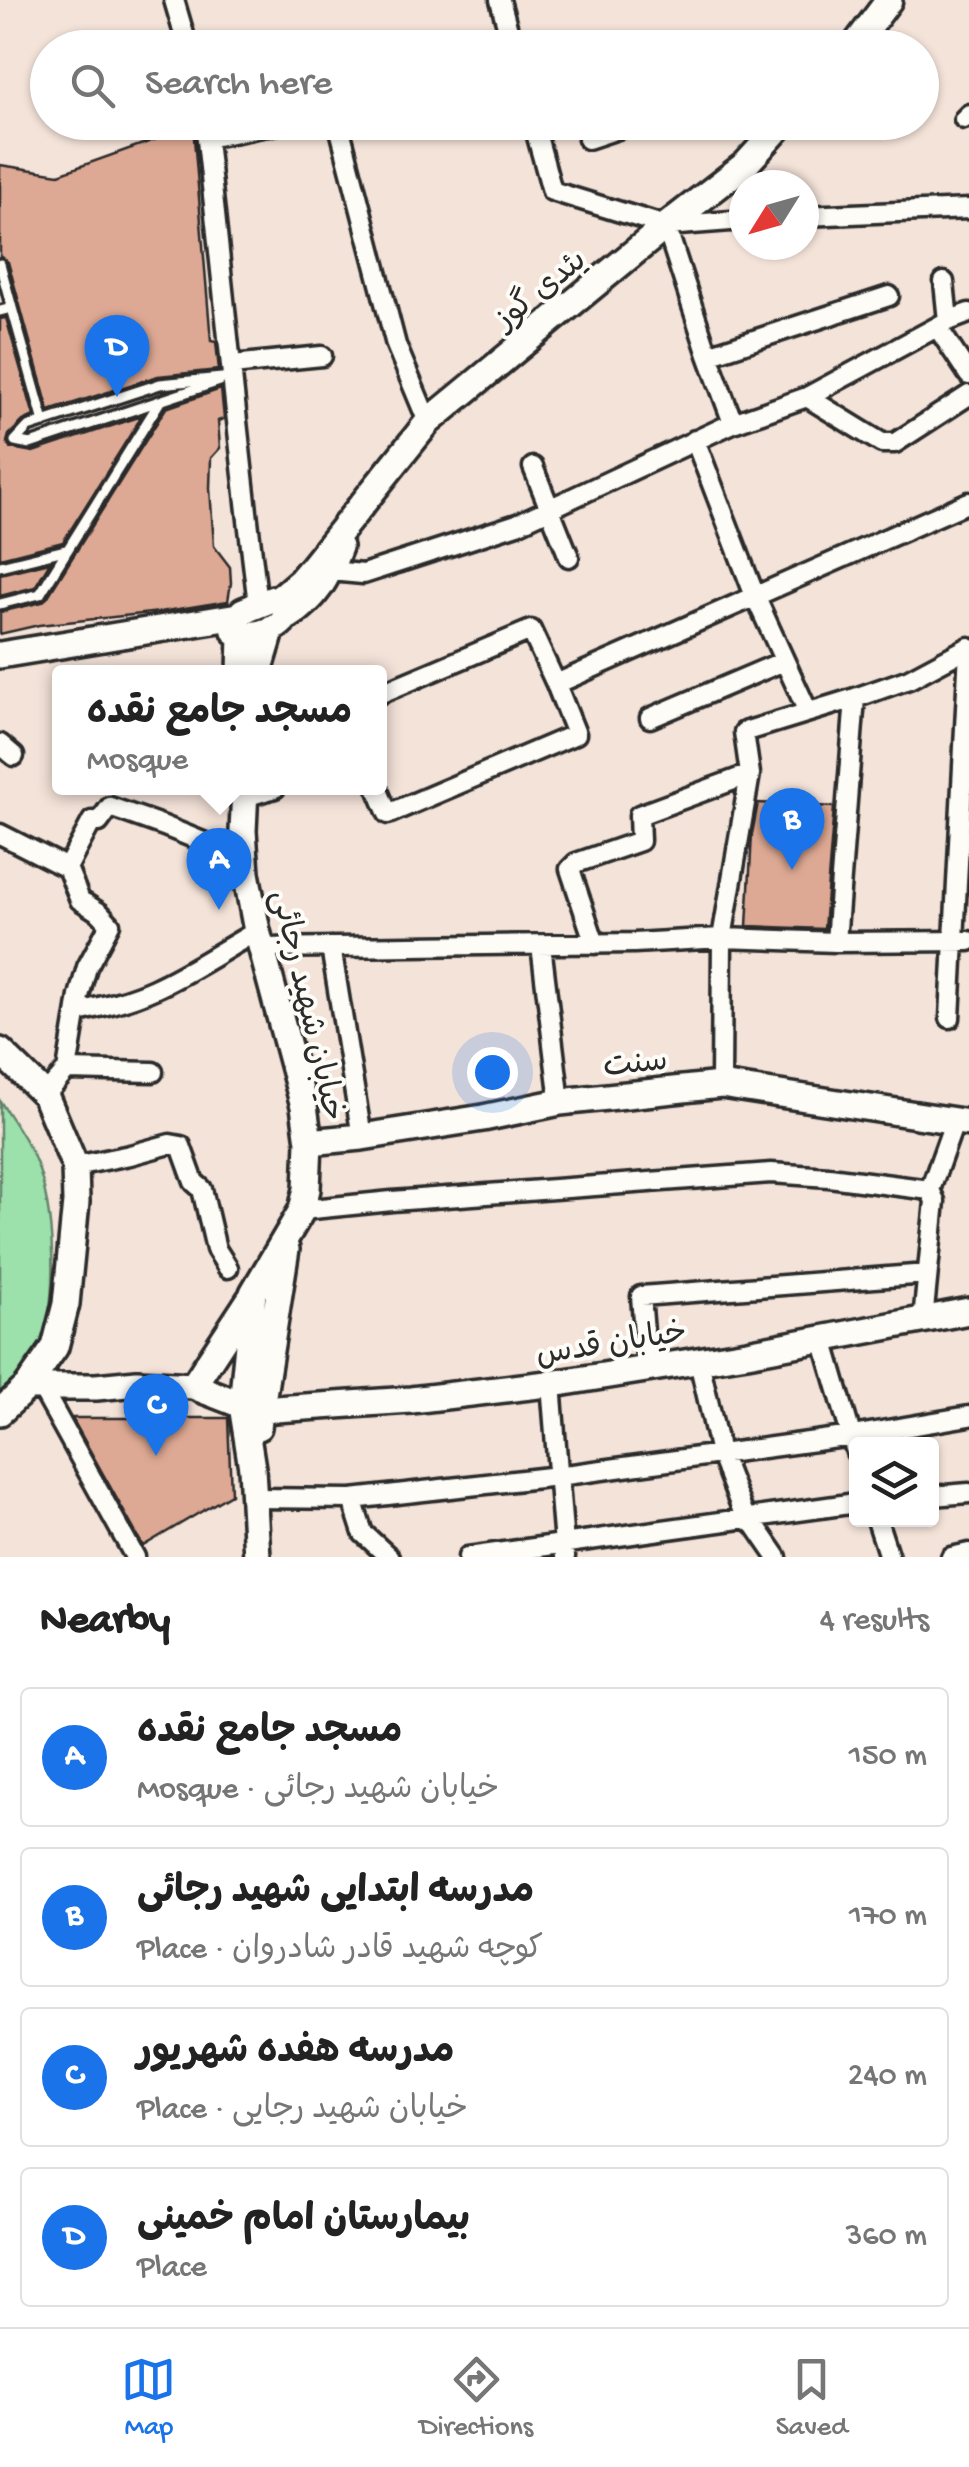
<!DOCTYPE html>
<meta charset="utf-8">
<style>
:root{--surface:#fff;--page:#f2f2f2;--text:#222;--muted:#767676;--line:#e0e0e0;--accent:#1a73e8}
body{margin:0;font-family:"Gochi Hand","Playpen Sans Arabic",sans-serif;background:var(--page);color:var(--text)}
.controls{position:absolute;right:30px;bottom:30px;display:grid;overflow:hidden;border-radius:10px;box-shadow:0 2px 8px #0004}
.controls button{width:90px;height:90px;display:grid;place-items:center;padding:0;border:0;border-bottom:2px solid var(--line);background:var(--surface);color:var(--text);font:50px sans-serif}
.compass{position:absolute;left:729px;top:170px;width:90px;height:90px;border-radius:50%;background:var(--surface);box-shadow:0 2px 8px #0004;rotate:233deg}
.you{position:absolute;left:492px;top:1072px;width:35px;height:35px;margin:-25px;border:8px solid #fff;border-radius:50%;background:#1a73e8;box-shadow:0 0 0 15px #1a73e833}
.badge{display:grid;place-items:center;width:65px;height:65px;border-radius:50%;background:var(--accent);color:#fff;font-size:32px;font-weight:700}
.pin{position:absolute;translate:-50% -82px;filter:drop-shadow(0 2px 5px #0008)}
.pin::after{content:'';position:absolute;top:52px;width:35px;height:30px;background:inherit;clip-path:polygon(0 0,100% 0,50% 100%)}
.popup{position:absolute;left:52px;top:665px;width:335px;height:130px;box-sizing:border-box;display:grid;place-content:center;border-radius:10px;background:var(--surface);filter:drop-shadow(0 2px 8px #0005);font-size:32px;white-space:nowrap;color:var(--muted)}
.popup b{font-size:38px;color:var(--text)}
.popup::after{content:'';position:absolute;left:50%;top:100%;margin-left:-20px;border:20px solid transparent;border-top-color:var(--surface)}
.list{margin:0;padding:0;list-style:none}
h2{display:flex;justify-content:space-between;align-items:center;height:130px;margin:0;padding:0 40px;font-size:42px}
h2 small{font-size:32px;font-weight:400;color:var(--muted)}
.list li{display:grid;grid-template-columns:65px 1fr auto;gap:30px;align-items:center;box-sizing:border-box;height:140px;margin:0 20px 20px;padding:0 20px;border:2px solid var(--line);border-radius:10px}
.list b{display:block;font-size:38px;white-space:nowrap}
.list p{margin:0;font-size:32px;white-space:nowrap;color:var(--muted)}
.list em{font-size:32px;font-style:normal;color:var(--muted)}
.icon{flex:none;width:55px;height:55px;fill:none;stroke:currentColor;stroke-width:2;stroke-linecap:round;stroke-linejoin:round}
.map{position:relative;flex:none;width:969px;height:1557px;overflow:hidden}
.search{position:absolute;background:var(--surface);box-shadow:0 2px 8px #0004;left:30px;right:30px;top:30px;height:110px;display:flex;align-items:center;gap:25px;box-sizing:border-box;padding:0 35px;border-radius:55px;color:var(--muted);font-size:38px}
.sheet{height:770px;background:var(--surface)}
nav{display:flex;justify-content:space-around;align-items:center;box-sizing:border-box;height:140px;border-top:2px solid var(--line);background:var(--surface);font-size:28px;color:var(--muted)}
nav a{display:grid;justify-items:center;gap:5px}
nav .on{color:var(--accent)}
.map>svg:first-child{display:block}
.green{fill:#9ce0ac;stroke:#64866c;stroke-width:2.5}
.building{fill:#dea994;stroke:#2b2b2b;stroke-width:2.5}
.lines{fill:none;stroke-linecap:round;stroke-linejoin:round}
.lane-casing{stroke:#2b2b2b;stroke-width:16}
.street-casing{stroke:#2b2b2b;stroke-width:25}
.secondary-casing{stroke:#2b2b2b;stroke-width:32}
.lane{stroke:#fdfcf7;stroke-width:9}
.street{stroke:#fdfcf7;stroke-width:18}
.secondary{stroke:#fdfcf7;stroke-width:25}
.labels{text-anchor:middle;stroke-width:8;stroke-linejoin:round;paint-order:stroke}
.street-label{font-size:32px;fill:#2b2b2b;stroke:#fdfcf7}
</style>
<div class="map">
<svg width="969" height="1557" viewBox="0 0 969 1557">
<rect width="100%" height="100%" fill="#f4e3d9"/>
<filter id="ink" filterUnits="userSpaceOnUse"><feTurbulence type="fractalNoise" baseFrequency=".01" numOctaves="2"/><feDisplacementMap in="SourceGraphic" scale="20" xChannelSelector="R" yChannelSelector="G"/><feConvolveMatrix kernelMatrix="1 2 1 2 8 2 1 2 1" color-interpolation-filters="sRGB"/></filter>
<g filter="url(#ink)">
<path class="green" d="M 0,1101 C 12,1120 28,1141 36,1162 C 54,1206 60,1303 39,1346 C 30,1365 15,1380 0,1395 Z"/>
<path class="building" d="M 193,126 L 211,341 L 216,342 L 219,370 L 158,376 L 49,411 L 8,262 L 0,256 L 0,165 L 59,174 Z
M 6,318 L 34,416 L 23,421 L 9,435 L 7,442 L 10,448 L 33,452 L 142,416 L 63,542 L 0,558 L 0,319 Z
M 221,389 L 224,419 L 218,421 L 220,448 L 211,458 L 210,488 L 214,546 L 230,567 L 231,583 L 228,601 L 160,612 L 39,625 L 0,634 L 0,612 L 42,602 L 47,598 L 166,408 Z
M 50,562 L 35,587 L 0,596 L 0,574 Z
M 758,803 L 834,807 L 824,929 L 747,926 L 752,834 Z
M 72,1418 L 228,1418 L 231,1494 L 143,1546 Z"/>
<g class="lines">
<defs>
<path id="lane" d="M 0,264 L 12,308
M 0,311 L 12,308 L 44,422
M 15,441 L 28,427 L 160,384 L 232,377
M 15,441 L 30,444 L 220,381
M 0,566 L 65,550
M 0,604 L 40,594 L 159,403"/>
<path id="street" d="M 174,0 L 188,48
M 500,0 L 513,48
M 964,119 L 969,114
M 205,122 C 223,283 238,444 258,604
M 338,122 L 396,345 L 428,422
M 533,122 L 552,191 L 666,226 L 744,220
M 207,138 L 287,122
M 588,139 L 639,122
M 804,216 L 969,209
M 666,226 L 708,355 L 733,423
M 944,282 L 948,321
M 938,328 L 969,375
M 708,355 L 889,296
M 232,365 L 322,356
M 807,397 L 872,437 L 882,443 L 895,443 L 969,395
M 695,440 L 755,596 L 808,712
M 533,467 L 569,557
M 330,571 L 363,574 L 517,524 L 733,423 L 807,397 L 948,321 L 969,313
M 556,684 L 969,502
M 650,718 L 784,661
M 0,744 L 14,756
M 377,788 L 388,814 L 576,734 L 556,684 L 531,630 L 379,694
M 245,797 L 275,788
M 0,834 L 67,868 L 80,900 L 100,913 L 110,924 L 87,967 L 79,996 L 67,1070 L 45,1095
M 67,868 L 92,821 L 99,822 L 110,807 L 164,826 L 245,859
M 836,942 L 855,698
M 595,944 L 570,869 L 576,863 L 640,841 L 639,815 L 750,774
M 541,945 L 560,1102
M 331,947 L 362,1137
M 263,948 L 634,943 L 722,938 L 836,942 L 969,941
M 78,1012 C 104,1006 130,1000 154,989 C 190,973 223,950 257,931
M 950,1018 L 969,650
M 67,1070 L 153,1072
M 721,1085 L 722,938 L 750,774 L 744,732 L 855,698 L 909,679 L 969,647
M 75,1166 L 130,1155 L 170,1144 L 181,1146 L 194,1182 L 202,1189 L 216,1249 L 228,1268
M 302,1210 L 392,1201 L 771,1173 L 829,1177 L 930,1190
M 923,1320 L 935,1201 L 930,1190 L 955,1120
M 823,1339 L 856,1452
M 699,1361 L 720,1453 L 745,1517 L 755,1525 L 777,1557
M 647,1369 L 641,1296 L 927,1274
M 551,1384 L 565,1557
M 41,1387 L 135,1557
M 932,1496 L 969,1493
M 254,1498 L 352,1499 L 558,1476 L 852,1436 L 969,1416
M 352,1499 L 363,1533 L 389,1557
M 877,1520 L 889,1557
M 468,1557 L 856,1503
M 951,1557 L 969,1553"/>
<path id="secondary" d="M 853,48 L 889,0
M 273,599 L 284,600 L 291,606 C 287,628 254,641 235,631 L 233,622 L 243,611 Z
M 279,599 L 300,581 L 311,568 L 428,422 L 666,226 L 746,164 L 784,122
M 289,616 C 316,599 328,577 339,547
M 0,655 L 238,616
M 241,672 L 242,635
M 259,672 L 272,628
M 245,788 L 243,831 L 246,873 L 257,931 L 304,1106 L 309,1142 L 307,1189 L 302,1210 L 253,1293 L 242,1405 L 252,1468 L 257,1557
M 0,1051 L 45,1095 L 75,1166 L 76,1202 L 66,1304 L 55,1347 L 27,1387 L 0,1412
M 309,1142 L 362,1137 L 483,1118 L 560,1102 L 721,1085 L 969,1123
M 193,1386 L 250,1299
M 27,1387 L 96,1387 L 137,1383 L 193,1386 L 242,1405
M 260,1410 L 411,1400 L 565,1382 L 747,1353 L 969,1311
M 258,1427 L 286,1249"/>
</defs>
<use href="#lane" class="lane-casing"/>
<use href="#street" class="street-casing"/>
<use href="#secondary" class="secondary-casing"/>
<use href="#lane" class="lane"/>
<use href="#street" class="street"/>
<use href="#secondary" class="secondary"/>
</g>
</g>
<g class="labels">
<g class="street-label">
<text transform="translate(539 288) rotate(-39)" y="11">یئدی گوز</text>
<text transform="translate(310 1005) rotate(77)" y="11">خیابان شهید رجائی</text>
<text transform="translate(635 1061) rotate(-6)" y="11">سنت</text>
<text transform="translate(611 1341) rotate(-9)" y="11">خیابان قدس</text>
</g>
</g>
</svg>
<div class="controls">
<button><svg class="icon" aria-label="layers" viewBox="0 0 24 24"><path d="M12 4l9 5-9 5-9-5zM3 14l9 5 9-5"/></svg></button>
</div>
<svg class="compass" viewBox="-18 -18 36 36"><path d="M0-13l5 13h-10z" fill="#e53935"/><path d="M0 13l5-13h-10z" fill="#767676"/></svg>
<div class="you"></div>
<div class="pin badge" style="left:219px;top:910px">A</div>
<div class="popup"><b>مسجد جامع نقده</b>Mosque</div>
<div class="pin badge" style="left:792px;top:870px">B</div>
<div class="pin badge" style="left:156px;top:1456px">C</div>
<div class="pin badge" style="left:117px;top:397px">D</div>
<div class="search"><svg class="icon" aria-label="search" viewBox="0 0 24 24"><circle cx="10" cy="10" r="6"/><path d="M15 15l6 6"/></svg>Search here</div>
</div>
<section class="sheet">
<h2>Nearby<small>4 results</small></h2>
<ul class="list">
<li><span class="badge">A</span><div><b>مسجد جامع نقده</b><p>Mosque · خیابان شهید رجائی</p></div><em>150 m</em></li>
<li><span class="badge">B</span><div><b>مدرسه ابتدایی شهید رجائی</b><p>Place · کوچه شهید قادر شادروان</p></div><em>170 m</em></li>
<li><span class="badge">C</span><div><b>مدرسه هفده شهریور</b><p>Place · خیابان شهید رجایی</p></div><em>240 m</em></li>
<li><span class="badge">D</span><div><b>بیمارستان امام خمینی</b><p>Place</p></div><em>360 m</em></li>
</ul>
</section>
<nav>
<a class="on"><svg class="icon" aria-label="map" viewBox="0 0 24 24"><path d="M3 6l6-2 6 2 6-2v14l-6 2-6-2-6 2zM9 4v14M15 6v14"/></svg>Map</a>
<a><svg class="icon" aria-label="directions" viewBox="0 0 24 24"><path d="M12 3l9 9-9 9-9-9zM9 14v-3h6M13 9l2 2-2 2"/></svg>Directions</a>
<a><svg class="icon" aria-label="saved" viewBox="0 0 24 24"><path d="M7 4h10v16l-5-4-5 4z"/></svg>Saved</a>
</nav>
